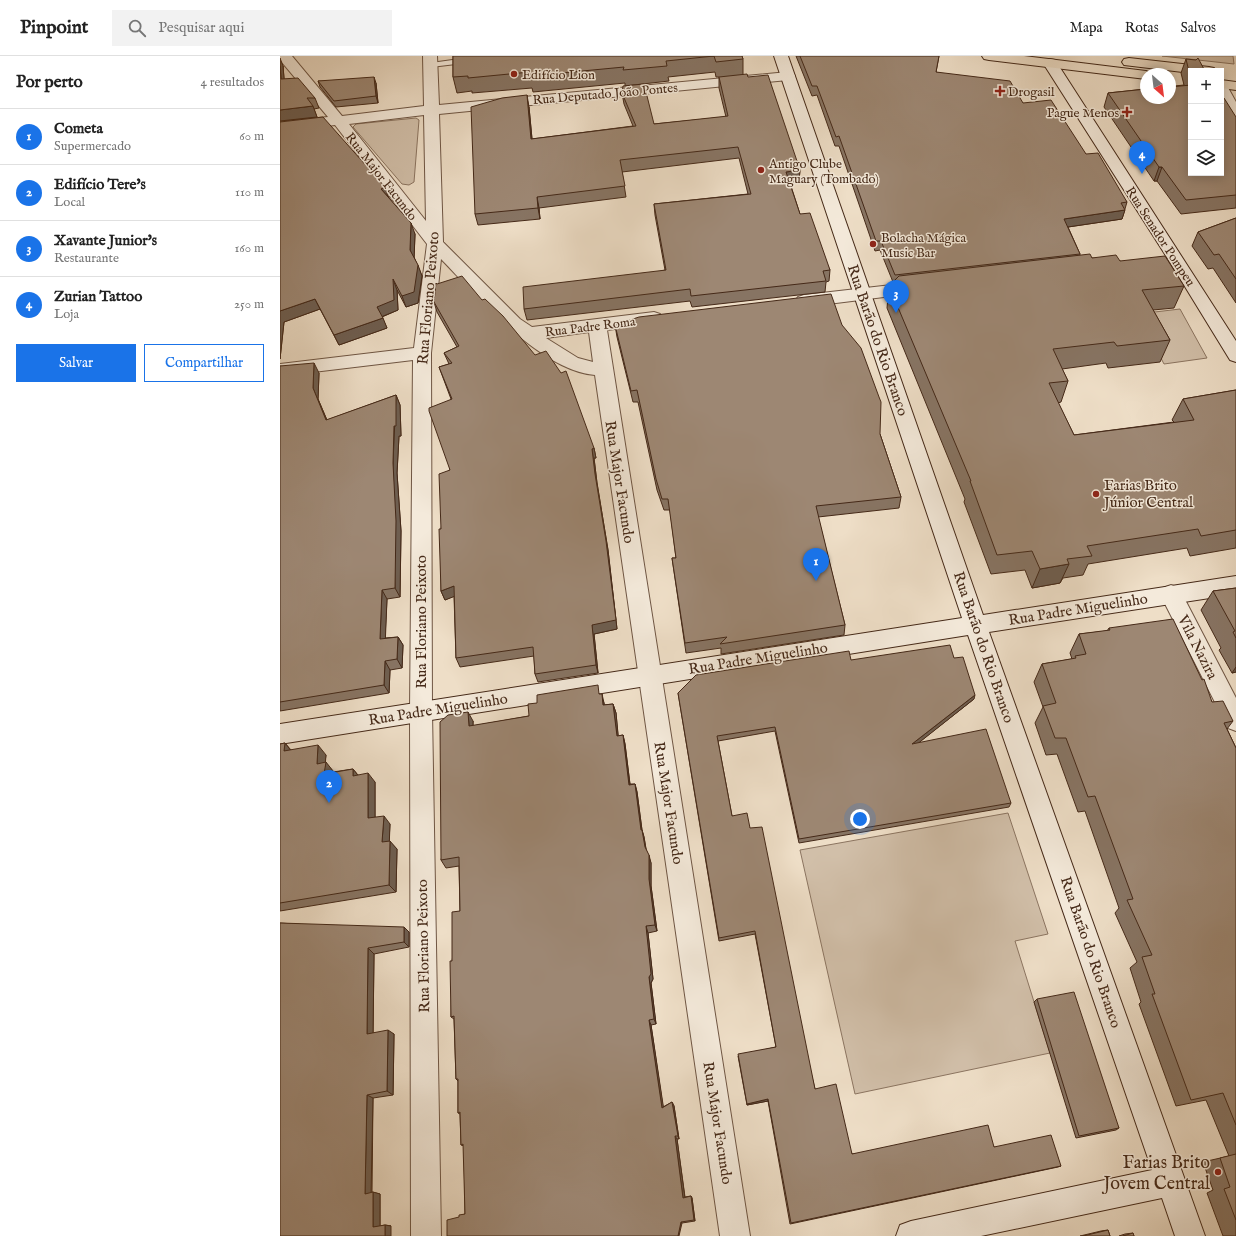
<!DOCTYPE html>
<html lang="pt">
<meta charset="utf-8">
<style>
:root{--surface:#fff;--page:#f2f2f2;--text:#222;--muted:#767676;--line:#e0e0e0;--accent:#1a73e8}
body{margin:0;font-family:"IM FELL English",serif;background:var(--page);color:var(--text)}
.controls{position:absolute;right:12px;top:12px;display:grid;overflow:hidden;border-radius:0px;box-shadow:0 2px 10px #0003}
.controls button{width:36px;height:36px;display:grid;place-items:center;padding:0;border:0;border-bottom:1px solid var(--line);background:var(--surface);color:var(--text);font:20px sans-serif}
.compass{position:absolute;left:860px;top:12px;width:36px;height:36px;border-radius:50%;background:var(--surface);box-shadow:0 2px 10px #0003;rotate:152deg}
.you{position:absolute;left:580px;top:763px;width:14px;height:14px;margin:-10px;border:3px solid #fff;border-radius:50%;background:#1a73e8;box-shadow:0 0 0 6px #1a73e833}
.badge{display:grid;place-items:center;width:26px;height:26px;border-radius:50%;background:var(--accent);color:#fff;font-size:13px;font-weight:700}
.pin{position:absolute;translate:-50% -33px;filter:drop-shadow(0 1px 2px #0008)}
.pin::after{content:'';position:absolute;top:21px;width:14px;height:12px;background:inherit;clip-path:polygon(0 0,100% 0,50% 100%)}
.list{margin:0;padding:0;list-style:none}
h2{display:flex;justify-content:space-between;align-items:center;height:52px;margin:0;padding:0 16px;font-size:17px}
h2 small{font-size:13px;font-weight:400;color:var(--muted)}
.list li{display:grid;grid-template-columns:26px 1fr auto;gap:12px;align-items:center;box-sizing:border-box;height:56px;padding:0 16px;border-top:1px solid var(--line)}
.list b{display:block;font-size:15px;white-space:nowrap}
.list p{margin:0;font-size:13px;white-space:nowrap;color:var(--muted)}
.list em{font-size:13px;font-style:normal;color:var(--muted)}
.actions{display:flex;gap:8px;padding:12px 16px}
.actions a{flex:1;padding:9px 0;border:1px solid var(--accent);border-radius:0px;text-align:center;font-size:14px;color:var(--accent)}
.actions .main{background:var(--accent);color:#fff}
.icon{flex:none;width:22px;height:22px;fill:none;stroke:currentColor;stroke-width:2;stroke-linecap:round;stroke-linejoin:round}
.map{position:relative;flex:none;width:956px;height:1180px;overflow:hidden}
header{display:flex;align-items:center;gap:24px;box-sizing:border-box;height:56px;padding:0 20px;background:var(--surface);border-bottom:1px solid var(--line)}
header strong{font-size:19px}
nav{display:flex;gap:22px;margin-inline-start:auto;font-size:14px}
.search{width:280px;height:36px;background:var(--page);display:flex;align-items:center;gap:10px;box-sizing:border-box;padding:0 14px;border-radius:0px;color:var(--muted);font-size:15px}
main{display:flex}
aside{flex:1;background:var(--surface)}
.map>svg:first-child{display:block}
.green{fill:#d1bfa9;stroke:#8b7460}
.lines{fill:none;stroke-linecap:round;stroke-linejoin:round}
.lane-casing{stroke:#6f5644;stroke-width:2}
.street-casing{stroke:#6f5644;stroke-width:2}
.secondary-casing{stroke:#452918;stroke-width:2}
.primary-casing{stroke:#452918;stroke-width:2}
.lane{fill:#f4eadb;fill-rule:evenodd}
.street{fill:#f4eadb;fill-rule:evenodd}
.secondary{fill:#f4eadb;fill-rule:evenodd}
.primary{fill:#eedec7;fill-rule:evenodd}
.wall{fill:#877463;stroke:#452918}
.shaded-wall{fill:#6e5e50;stroke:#452918}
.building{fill:#9d8773;stroke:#452918}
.poi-dot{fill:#8f2418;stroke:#f4eadb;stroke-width:1.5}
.labels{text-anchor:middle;stroke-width:3;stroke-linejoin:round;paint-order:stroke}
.far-poi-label{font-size:13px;fill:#452918;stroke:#f4eadb;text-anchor:start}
.far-street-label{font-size:13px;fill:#452918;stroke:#f4eadb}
.street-label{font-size:15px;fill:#452918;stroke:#f4eadb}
.poi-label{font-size:15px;fill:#452918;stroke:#f4eadb;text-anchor:start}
.near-poi-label{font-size:18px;fill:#452918;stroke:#f4eadb;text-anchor:end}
</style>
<header>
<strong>Pinpoint</strong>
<div class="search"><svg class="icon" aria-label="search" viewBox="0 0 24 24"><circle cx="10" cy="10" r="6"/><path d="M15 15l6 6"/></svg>Pesquisar aqui</div>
<nav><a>Mapa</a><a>Rotas</a><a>Salvos</a></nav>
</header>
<main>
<aside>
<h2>Por perto<small>4 resultados</small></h2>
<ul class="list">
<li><span class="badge">1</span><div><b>Cometa</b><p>Supermercado</p></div><em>60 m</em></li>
<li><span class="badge">2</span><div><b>Edifício Tere's</b><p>Local</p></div><em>110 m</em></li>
<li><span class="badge">3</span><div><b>Xavante Junior's</b><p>Restaurante</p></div><em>160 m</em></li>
<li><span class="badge">4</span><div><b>Zurian Tattoo</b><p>Loja</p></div><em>250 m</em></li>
</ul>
<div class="actions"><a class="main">Salvar</a><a>Compartilhar</a></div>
</aside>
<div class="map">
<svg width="956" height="1180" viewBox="0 0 956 1180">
<rect width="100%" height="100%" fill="#eedec7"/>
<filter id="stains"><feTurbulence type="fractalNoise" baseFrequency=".005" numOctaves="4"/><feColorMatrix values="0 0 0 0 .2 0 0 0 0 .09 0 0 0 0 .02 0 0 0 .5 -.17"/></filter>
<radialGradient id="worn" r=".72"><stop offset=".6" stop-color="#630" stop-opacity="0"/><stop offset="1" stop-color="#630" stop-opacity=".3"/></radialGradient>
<path class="green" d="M 882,0 L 953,0 L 954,8 Z
M 136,62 L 139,64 L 134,126 L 129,129 L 122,128 L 73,71 L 76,68 Z
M 900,253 L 927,302 L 884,308 L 858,258 Z
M 728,757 L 768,878 L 735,885 L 770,997 L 575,1038 L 520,794 Z"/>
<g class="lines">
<defs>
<path id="lane" d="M 201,0 L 212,0 L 201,5 L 151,11 L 147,9 L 151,7 Z"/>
<path id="street" d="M 0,0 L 12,0 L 62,60 L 144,50 L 143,0 L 157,0 L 159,49 L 508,16 L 513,17 L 515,20 L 513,23 L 508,24 L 159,58 L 163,186 L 240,263 L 252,271 L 374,256 L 380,258 L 383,262 L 380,266 L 374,268 L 327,274 L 470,1180 L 440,1180 L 315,319 C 261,315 198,241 161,203 L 151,297 L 152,656 L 161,1180 L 131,1180 L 130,656 L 133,304 L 0,320 L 0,308 L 134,292 L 147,188 L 55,69 L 0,76 L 0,66 L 48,61 L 0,4 ZM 144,59 L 146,165 L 69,68 ZM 309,276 L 313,306 L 298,302 L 266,282 Z
M 941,27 L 946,28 L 956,46 L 956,64 L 951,63 L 941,45 Z
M 638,226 L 644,228 L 647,232 L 644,236 L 524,251 L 518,249 L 515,245 L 518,241 L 524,239 Z
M 891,529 L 899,532 L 956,642 L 956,675 L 948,672 L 880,538 L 883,532 Z"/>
<path id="secondary" d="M 494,0 L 508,0 L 703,559 L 956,520 L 956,538 L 709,576 L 925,1180 L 895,1180 L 882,1142 L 701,1180 L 616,1180 L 620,1169 L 631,1165 L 872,1114 L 688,579 L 0,688 L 0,668 L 682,562 Z
M 770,3 L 775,4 L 777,7 L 956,285 L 956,306 L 950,304 L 888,203 L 763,7 L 765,4 Z"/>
<path id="primary" d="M 702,0 L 744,0 L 866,15 L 872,18 L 866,18 L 866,23 L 709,4 L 704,3 Z
M 849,2 L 929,11 L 934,12 L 936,15 L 911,15 L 911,17 L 844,9 L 842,6 L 844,3 Z
M 941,24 L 956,26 L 956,34 L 941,32 Z"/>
</defs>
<use href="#lane" class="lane-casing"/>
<use href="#street" class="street-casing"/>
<use href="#secondary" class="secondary-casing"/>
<use href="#primary" class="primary-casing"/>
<use href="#lane" class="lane"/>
<use href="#street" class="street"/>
<use href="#secondary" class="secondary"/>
<use href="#primary" class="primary"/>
</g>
<path class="wall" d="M 173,0 L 462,0 L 463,3 L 463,19 L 468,21 L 520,114 L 519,125 L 510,127 L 520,158 L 550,214 L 549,225 L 546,226 L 545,236 L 412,251 L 410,245 L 247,264 L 244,253 L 385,214 L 375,159 L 374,148 L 468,138 L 459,102 L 342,116 L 346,141 L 259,152 L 260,163 L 198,169 L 195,158 L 249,51 L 252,83 L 353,70 L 344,48 L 342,37 L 374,68 L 446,61 L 439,32 L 439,21 L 436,21 L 435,16 L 388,21 L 389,25 L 345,30 L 345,27 L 253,36 L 252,32 L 192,37 L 192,35 L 177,37 L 173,21 Z
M 516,0 L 659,0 L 656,16 L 743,47 L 806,98 L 847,146 L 842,163 L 788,171 L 800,198 L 800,200 L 812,202 L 840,205 L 904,230 L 894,252 L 873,254 L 890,284 L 880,306 L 828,312 L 826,307 L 782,313 L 788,325 L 781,346 L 778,347 L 794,379 L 894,366 L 892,364 L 903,343 L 956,334 L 956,492 L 910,500 L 907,492 L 808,508 L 803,519 L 783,522 L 780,527 L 752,532 L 745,514 L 711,518 L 684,446 L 685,443 L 607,252 L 609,230 L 613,226 L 600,194 L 595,195 L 559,90 L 555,90 L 537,39 L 532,40 Z
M 906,3 L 911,15 L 911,117 L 956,61 L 956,152 L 901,158 L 877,125 L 874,125 L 824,51 L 828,37 L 904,29 L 901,17 Z
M 3,10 L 4,23 L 35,42 L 39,52 L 34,53 L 37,61 L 0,65 Z
M 38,25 L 96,27 L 98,47 L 56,51 L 40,31 Z
M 0,66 L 108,140 L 135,178 L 134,201 L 142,220 L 138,247 L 126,251 L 117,234 L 118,254 L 102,261 L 107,272 L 59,289 L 40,253 L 4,266 L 0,303 Z
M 956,162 L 956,247 L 933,212 L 928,213 L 912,190 L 918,176 Z
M 154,246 L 314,392 L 316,402 L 314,402 L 317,427 L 328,494 L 337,573 L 314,578 L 318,617 L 258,626 L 255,618 L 254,600 L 180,611 L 176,602 L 174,540 L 165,544 L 161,535 L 161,473 L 170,414 L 171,343 L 159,311 L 169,308 L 164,297 L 177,291 L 157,256 Z
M 335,269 L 600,378 L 621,441 L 619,452 L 538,461 L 565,569 L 564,579 L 441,598 L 441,592 L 406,597 L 392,502 L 396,502 L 390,454 L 384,454 L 377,434 L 358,346 L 353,346 L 337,281 Z
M 0,310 L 39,317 L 38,343 L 47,364 L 116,339 L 120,349 L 121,380 L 119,380 L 117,417 L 121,475 L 120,541 L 107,543 L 105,582 L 118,581 L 123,589 L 122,612 L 110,614 L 109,637 L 0,655 Z
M 956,532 L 956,616 L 952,617 L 939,594 L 941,592 L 921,554 L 933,535 Z
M 829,572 L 932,646 L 953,665 L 947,673 L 956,692 L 956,1180 L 943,1180 L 927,1137 L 933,1134 L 923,1106 L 949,1100 L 926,1044 L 896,1050 L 859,948 L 861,946 L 850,912 L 857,906 L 835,857 L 839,852 L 805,755 L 798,756 L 777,698 L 766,699 L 755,667 L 763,651 L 754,626 L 762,608 L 792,603 L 790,597 L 799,578 L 827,575 Z
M 674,602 L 694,643 L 638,687 L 731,747 L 729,751 L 519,787 L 495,675 L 438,685 L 452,760 L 470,772 L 535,1033 L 572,1098 L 714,1091 L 781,1110 L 778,1111 L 510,1168 L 488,1045 L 467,1049 L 458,1000 L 496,991 L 475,878 L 439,885 L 398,637 Z
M 320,638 L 324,647 L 324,649 L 333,648 L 336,657 L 338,680 L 343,679 L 345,688 L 350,728 L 355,728 L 357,736 L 362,774 L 364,781 L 366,793 L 371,807 L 371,830 L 377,875 L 368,877 L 373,923 L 371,927 L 376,968 L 371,969 L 383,1051 L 392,1046 L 394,1050 L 399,1083 L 397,1083 L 405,1141 L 411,1140 L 412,1142 L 415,1165 L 402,1167 L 179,1161 L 185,1158 L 184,1090 L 181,1089 L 180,1058 L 178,1057 L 178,1025 L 176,1023 L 174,963 L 171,961 L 172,905 L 180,855 L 179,810 L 166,812 L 161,804 L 193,665 L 193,670 L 249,660 Z
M 5,687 L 11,694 L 46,699 L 45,706 L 53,715 L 53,716 L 73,713 L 78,719 L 95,726 L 95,761 L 110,768 L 109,785 L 117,793 L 116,836 L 0,855 L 0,688 Z
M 0,867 L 129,876 L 129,891 L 94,898 L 93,977 L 114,978 L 113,1039 L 93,1042 L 92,1136 L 100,1138 L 100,1170 L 105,1169 L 111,1170 L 0,1180 Z
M 757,943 L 839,1072 L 836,1074 L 796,1082 L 754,946 Z
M 828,1174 L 830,1180 L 800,1180 L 821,1175 Z
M 853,1177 L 854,1180 L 839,1180 L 845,1178 Z"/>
<path class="shaded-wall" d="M 0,2 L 3,10 L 5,33 L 1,23 Z
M 94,21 L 96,27 L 98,47 L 96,40 Z
M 247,39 L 249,51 L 253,94 L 251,83 Z
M 33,50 L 37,61 L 0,65 L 0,54 Z
M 879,111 L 882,111 L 877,125 L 874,125 Z
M 520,114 L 519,125 L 506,128 L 506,116 Z
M 105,131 L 108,141 L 101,133 Z
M 257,141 L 259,152 L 260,163 L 258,152 Z
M 845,154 L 842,163 L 781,172 L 784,163 Z
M 131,167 L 135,178 L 134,205 L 130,194 Z
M 138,209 L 142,220 L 138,247 L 126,251 L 122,240 Z
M 113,223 L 117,234 L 118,254 L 101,261 L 97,251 Z
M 35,243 L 40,253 L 4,266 L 0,303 L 0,255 Z
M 103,262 L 107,272 L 59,289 L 54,279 Z
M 34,307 L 39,317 L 38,343 L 51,374 L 46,364 L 33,332 Z
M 116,339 L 120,349 L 121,380 L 119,380 L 117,417 L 121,475 L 120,541 L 115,532 L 113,407 Z
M 314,392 L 316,402 L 314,402 L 317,427 L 328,494 L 337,573 L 314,578 L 318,617 L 316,609 L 312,569 L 315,418 L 312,393 Z
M 789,508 L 780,527 L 752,532 L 760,513 Z
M 174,530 L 178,539 L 165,544 L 161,535 Z
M 102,534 L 107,543 L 105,592 L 100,583 Z
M 118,581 L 123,589 L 122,612 L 117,603 Z
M 105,605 L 110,614 L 109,637 L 104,629 Z
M 956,611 L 956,616 L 952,617 Z
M 322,638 L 324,647 L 326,658 L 323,649 Z
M 695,639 L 694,643 L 631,693 L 632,688 Z
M 333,648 L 336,657 L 339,688 L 337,680 Z
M 188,656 L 193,665 L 193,679 L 189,670 Z
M 343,679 L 345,688 L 351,737 L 349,729 Z
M 5,687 L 12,696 L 4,695 Z
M 38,689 L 46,699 L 45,711 L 46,706 L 53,715 L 52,727 L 44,718 L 37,708 Z
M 73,713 L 80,722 L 73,720 Z
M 88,717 L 95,726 L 95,771 L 88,762 Z
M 355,728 L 357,736 L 363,782 L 361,774 Z
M 104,760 L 110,768 L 109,794 L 102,786 Z
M 362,774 L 364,781 L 367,799 L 365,791 Z
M 110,785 L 117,793 L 116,836 L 109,829 Z
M 369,799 L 371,807 L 371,830 L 377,875 L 375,869 L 369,823 Z
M 366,870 L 368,877 L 373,923 L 371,927 L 376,968 L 374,963 L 369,921 Z
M 124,871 L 129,876 L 129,891 L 124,886 Z
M 88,892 L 94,898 L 93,982 L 87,978 Z
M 369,964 L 371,969 L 384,1055 L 382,1052 Z
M 108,974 L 114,978 L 113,1039 L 107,1035 Z
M 87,1039 L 93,1042 L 91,1139 L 85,1138 Z
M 488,1043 L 488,1045 L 467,1049 L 467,1048 Z
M 392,1046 L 394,1050 L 399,1083 L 398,1080 Z
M 395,1080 L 397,1083 L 405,1143 L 403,1142 Z
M 93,1136 L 100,1138 L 100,1172 L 93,1171 Z
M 411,1140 L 412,1142 L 415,1165 L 414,1164 Z
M 401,1166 L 402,1167 L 399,1180 L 398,1180 Z
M 105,1169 L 111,1170 L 111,1180 L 105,1180 Z"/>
<path class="building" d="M 173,0 L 462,0 L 463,3 L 436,6 L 434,0 L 386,5 L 387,10 L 343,14 L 344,11 L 250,20 L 250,16 L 188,22 L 188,20 L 173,21 Z
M 520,0 L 659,0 L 656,16 L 730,25 L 743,47 L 771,44 L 806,98 L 818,97 L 847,146 L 841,147 L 845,154 L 784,163 L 800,198 L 615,219 L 601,185 L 596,185 L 559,80 L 556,81 L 537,30 L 532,30 Z
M 918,2 L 925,15 L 911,15 L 911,24 L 906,3 L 916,4 Z
M 0,10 L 1,23 L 18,22 L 35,42 L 27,42 L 33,50 L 0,54 Z
M 467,18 L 468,21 L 488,19 L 520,114 L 506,116 L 520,158 L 530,157 L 550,214 L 543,215 L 546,225 L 411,240 L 410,233 L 244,253 L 243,231 L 386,214 L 374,148 L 471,138 L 458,91 L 340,104 L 345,130 L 257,141 L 258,152 L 195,158 L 191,51 L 222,42 L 247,39 L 251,83 L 356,70 L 342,37 L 343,30 L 364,28 L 374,68 L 448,60 L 439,21 Z
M 94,21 L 96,40 L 54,45 L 38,25 Z
M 911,29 L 911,117 L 941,117 L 941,42 L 944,42 L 956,61 L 956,139 L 906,144 L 882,111 L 879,111 L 828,37 L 866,33 L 866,42 L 890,42 L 890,31 Z
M 43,61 L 105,131 L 101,133 L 131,167 L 130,194 L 138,209 L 134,236 L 122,240 L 113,223 L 114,244 L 97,251 L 103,262 L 54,279 L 35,243 L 0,255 L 0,66 Z
M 956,162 L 956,223 L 939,198 L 934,199 L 918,176 Z
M 810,198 L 812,202 L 836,199 L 840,205 L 885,200 L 904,230 L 862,234 L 890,284 L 837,290 L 834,286 L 773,293 L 788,325 L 769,327 L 794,379 L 914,364 L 903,343 L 956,334 L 956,474 L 921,480 L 918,473 L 807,490 L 812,500 L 787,503 L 789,508 L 760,513 L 752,495 L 717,499 L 690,425 L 691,425 L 609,230 L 619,220 Z
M 182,220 L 202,244 L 205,243 L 223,260 L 255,299 L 266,295 L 281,317 L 286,315 L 314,392 L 312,393 L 315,418 L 326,485 L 336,564 L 312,569 L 316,609 L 255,618 L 253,591 L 176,602 L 174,530 L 161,535 L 159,473 L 161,473 L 159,418 L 170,414 L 149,355 L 149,352 L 172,343 L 159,311 L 172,307 L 164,297 L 179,290 L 154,246 L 156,227 L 157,228 Z
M 551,238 L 562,269 L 581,292 L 599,341 L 601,346 L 600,378 L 621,441 L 536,450 L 565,569 L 440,588 L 447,581 L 405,587 L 392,502 L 396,502 L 388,443 L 382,443 L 376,423 L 357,334 L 351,335 L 335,269 L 359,261 Z
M 34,307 L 33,332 L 46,364 L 116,339 L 116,370 L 114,370 L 113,407 L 116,465 L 115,532 L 102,534 L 100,583 L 118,581 L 117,603 L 105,605 L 104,629 L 0,646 L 0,310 Z
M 956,532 L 956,582 L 953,576 L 955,575 L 933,535 Z
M 893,563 L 922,624 L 924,623 L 932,646 L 943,645 L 953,665 L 944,667 L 956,692 L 956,1069 L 943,1037 L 911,1044 L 872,938 L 875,938 L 862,901 L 872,899 L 847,844 L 853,843 L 815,740 L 808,741 L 786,682 L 775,682 L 763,650 L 776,647 L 762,608 L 796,602 L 795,600 L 806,598 L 799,578 L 830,574 L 829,572 Z
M 670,589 L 674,602 L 683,601 L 695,639 L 632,688 L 706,673 L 731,747 L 519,783 L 495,671 L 437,680 L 452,760 L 467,757 L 470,772 L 482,771 L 535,1033 L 556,1028 L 572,1098 L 708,1069 L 714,1091 L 771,1079 L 781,1110 L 511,1167 L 488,1043 L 467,1048 L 458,998 L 496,991 L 475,875 L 439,882 L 398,637 L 416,619 L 569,595 L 571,604 Z
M 318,629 L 319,638 L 322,638 L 323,649 L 333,648 L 337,680 L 343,679 L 349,729 L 355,728 L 361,774 L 362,774 L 365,791 L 369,799 L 369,823 L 375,869 L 366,870 L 371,918 L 369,921 L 374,963 L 369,964 L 382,1052 L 392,1046 L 398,1080 L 395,1080 L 403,1142 L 411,1140 L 414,1164 L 401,1166 L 398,1180 L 167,1180 L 167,1164 L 179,1161 L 179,1159 L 185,1158 L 183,1088 L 181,1089 L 180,1056 L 178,1057 L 178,1023 L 176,1023 L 174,960 L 171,961 L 170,905 L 172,905 L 172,856 L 180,855 L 179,801 L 161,804 L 160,666 L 168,659 L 188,656 L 189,670 L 249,660 L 248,648 L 257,647 L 257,639 Z
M 5,687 L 4,695 L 38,689 L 37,708 L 46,706 L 44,718 L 73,713 L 73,720 L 88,717 L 88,762 L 104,760 L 102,786 L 110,785 L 109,829 L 0,847 L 0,688 Z
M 0,867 L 124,871 L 124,886 L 88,892 L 87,978 L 108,974 L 107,1035 L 87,1039 L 85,1138 L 93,1136 L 93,1171 L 105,1169 L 105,1180 L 0,1180 Z
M 794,936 L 839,1072 L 799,1080 L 757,943 Z
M 956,1098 L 956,1164 L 944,1133 L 950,1131 L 940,1102 Z
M 828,1174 L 830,1180 L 803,1180 Z
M 853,1177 L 854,1180 L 843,1180 Z"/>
<g class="poi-dot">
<circle cx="234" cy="18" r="4"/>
<path d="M718 29h4v4h4v4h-4v4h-4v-4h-4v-4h4z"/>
<path d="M845 50h4v4h4v4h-4v4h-4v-4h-4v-4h4z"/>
<circle cx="481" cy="114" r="4"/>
<circle cx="593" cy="188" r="4"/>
<circle cx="816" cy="438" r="4"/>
<circle cx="938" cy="1116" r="4"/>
</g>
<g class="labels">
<g class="far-poi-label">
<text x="242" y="23">Edifício Lion</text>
<text x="728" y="40">Drogasil</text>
<text x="839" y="61" text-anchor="end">Pague Menos</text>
<text x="489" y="112">Antigo Clube<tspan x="489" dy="15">Maguary (Tombado)</tspan></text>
<text x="601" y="186">Bolacha Mágica<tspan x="601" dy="15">Music Bar</tspan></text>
</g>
<g class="far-street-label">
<text transform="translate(325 37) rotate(-5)" y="5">Rua Deputado João Pontes</text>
<text transform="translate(102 120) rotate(52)" y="5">Rua Major Facundo</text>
<text transform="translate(881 180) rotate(57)" y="5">Rua Senador Pompeu</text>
<text transform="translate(310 270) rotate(-7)" y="5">Rua Padre Roma</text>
</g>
<g class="street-label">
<text transform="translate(148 242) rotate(-85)" y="5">Rua Floriano Peixoto</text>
<text transform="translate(598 284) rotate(71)" y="5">Rua Barão do Rio Branco</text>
<text transform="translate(340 426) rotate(81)" y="5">Rua Major Facundo</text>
<text transform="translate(798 553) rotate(-9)" y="5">Rua Padre Miguelinho</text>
<text transform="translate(141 566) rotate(-90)" y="5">Rua Floriano Peixoto</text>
<text transform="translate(704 591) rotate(71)" y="5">Rua Barão do Rio Branco</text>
<text transform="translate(918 591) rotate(63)" y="5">Vila Nazira</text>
<text transform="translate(478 602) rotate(-9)" y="5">Rua Padre Miguelinho</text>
<text transform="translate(158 653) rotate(-9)" y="5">Rua Padre Miguelinho</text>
<text transform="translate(389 747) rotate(81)" y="5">Rua Major Facundo</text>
<text transform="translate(143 890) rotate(-91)" y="5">Rua Floriano Peixoto</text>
<text transform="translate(811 896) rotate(71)" y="5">Rua Barão do Rio Branco</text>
<text transform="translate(438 1067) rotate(81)" y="5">Rua Major Facundo</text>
</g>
<g class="poi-label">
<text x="824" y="434">Farias Brito<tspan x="824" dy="17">Júnior Central</tspan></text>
</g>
<g class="near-poi-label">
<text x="930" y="1112">Farias Brito<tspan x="930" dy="21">Jovem Central</tspan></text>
</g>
</g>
<rect width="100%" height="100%" filter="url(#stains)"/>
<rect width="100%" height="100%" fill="url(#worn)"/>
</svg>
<div class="controls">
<button>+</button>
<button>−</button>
<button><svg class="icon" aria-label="layers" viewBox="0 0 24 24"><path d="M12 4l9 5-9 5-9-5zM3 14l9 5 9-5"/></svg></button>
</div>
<svg class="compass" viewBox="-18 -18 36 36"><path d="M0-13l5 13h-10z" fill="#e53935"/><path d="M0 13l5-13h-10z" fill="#767676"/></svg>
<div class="you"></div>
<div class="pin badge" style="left:536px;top:525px">1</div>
<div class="pin badge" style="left:49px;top:747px">2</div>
<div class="pin badge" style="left:616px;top:257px">3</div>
<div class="pin badge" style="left:862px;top:118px">4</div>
</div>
</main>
